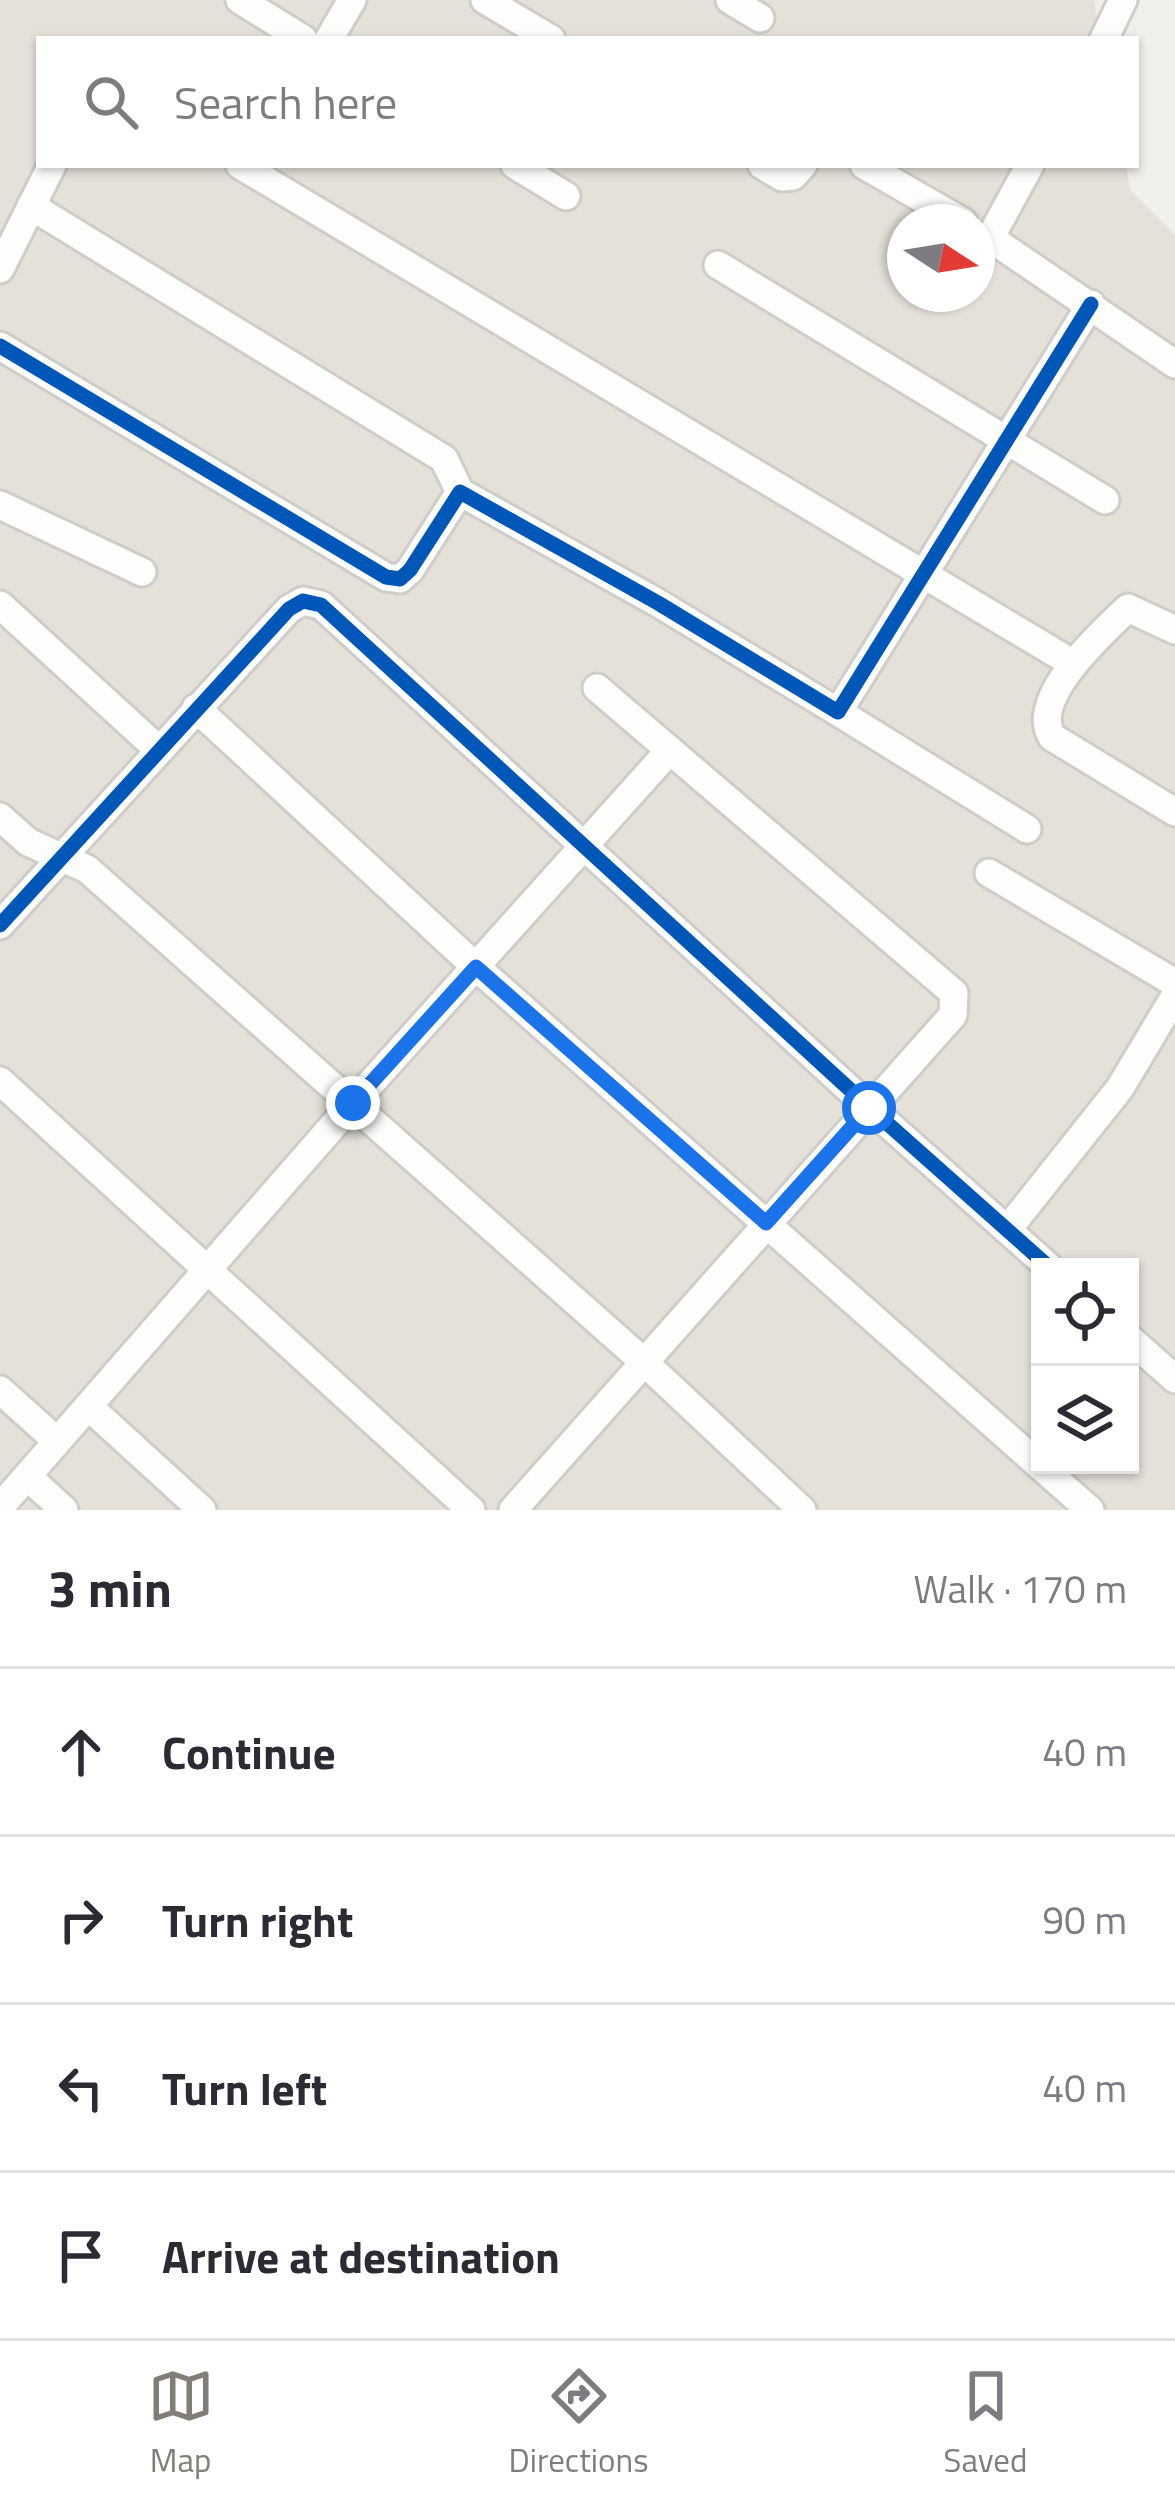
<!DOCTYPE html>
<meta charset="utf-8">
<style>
:root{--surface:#fff;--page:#f2f2f3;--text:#2b2b33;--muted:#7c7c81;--line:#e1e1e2;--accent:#827d77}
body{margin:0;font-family:"Titillium Web",sans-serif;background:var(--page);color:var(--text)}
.controls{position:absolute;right:36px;bottom:36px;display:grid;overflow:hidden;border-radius:0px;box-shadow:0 3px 9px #0004}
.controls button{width:108px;height:108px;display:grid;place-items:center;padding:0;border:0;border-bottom:3px solid var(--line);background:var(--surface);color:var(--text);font:60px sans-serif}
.compass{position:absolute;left:887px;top:204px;width:108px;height:108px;border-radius:50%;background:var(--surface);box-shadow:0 3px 9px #0004;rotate:102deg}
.stop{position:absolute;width:36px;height:36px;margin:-27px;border:9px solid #1a73e8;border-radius:50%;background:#fff}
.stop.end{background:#1a73e8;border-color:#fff;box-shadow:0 3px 12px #0008}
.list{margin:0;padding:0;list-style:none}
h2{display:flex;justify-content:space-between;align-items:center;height:156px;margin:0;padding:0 48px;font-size:51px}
h2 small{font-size:39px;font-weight:400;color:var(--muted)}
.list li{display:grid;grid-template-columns:78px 1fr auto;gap:36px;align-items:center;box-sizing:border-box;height:168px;padding:0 48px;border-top:3px solid var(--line)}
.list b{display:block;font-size:45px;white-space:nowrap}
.list em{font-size:39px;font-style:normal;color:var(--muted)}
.icon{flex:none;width:66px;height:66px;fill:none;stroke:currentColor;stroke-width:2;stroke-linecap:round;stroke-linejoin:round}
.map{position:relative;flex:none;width:1175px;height:1510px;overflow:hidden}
.search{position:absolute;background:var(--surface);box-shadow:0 3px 9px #0004;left:36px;right:36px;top:36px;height:132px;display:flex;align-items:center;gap:30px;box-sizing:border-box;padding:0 42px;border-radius:0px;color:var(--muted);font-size:45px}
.sheet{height:828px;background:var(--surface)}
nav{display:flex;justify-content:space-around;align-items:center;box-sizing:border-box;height:168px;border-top:3px solid var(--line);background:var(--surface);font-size:33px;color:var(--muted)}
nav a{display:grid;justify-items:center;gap:6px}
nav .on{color:var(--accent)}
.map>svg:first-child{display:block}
.residential{fill:#e5e1d9;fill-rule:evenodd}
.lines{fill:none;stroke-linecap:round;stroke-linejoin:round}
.street-casing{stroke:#cfcdc9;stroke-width:33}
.street{stroke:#fdfdfc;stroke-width:27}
.cycleway-casing{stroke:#fff;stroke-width:22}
.cycleway{stroke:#0057b8;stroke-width:15}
.route{stroke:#1a73e8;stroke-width:15}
</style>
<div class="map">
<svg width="1175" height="1510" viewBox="0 0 1175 1510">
<rect width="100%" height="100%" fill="#f1efeb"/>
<path class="residential" d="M 0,0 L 1094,0 L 1101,39 L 39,39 L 39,165 L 1126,165 L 1130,190 L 1175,235 L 1175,1510 L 0,1510 ZM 905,222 L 977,222 L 977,294 L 905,294 ZM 1040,1267 L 1130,1267 L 1130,1465 L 1040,1465 Z"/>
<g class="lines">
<defs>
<path id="street" d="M 240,0 L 303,39
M 485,0 L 551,39
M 730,0 L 760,18
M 329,39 L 352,0
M 1104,39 L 1123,0
M 240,165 L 1072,663
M 515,165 L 566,196
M 762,165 L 782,177 L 793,176 L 803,165
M 864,165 L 963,222
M 1030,165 L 990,238 L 1175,364
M 31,206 L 444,459 L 460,492
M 718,265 L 1105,500
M 0,269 L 52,165
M 0,346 L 386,577 L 400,579 L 410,570 L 460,492 L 658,603 L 838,712 L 1091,304
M 0,505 L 142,572
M 0,605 L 159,750
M 1175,630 L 1128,608 C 1103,632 1028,698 1052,737 L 1175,812
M 196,708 L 476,967 L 1090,1510
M 838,712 L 1027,829
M 0,817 L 28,842 L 87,869 L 644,1362 L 802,1510
M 989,873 L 1175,983
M 0,925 L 289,609 L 303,601 L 321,605 L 870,1108 L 1049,1267
M 0,1081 L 471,1510
M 1007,1230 L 1120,1088 L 1175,996
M 1130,1339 L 1175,1379
M 0,1390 L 57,1441
M 88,1406 L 202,1510
M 27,1476 L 64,1510
M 0,1507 L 353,1103 L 670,750
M 513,1510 L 953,1015 L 954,993 L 597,688"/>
</defs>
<use href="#street" class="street-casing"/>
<use href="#street" class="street"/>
<defs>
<path id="cycleway" d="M 0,346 L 386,577 L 400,579 L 410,570 L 460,492 L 658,603 L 838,712 L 1091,304
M 0,925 L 289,609 L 303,601 L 321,605 L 870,1108 L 1049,1267"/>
</defs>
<use href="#cycleway" class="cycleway-casing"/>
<use href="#cycleway" class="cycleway"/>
</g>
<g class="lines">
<path class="route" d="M 353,1103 L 476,967 L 766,1223 L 869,1108"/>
</g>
</svg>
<div class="controls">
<button><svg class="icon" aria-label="locate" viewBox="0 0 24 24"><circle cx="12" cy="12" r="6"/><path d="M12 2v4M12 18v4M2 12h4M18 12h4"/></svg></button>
<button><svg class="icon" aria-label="layers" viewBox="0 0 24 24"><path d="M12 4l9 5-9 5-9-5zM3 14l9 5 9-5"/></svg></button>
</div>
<svg class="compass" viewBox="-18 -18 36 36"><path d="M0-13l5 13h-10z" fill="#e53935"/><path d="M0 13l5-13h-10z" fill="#7c7c81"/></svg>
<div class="stop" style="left:869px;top:1108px"></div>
<div class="stop end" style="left:353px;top:1103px"></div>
<div class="search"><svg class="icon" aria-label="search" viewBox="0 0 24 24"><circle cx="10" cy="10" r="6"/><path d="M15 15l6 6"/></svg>Search here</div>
</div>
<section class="sheet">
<h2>3 min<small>Walk · 170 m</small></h2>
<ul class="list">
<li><svg class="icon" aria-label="ahead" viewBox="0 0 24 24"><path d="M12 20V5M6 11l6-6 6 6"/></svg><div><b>Continue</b></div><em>40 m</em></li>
<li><svg class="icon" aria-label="right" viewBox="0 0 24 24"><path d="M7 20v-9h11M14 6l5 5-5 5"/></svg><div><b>Turn right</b></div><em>90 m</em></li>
<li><svg class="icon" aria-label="left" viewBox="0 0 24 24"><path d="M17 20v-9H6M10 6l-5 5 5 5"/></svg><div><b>Turn left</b></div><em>40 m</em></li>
<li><svg class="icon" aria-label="arrive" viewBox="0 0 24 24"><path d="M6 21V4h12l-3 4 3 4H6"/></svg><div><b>Arrive at destination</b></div></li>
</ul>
</section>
<nav>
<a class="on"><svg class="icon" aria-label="map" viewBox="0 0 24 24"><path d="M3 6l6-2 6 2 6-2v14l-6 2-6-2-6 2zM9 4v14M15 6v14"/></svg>Map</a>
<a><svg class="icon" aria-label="directions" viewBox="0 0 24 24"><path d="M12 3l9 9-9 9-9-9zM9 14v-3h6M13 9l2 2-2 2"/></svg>Directions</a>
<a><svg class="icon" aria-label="saved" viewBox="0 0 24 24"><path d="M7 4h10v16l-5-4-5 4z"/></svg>Saved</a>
</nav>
